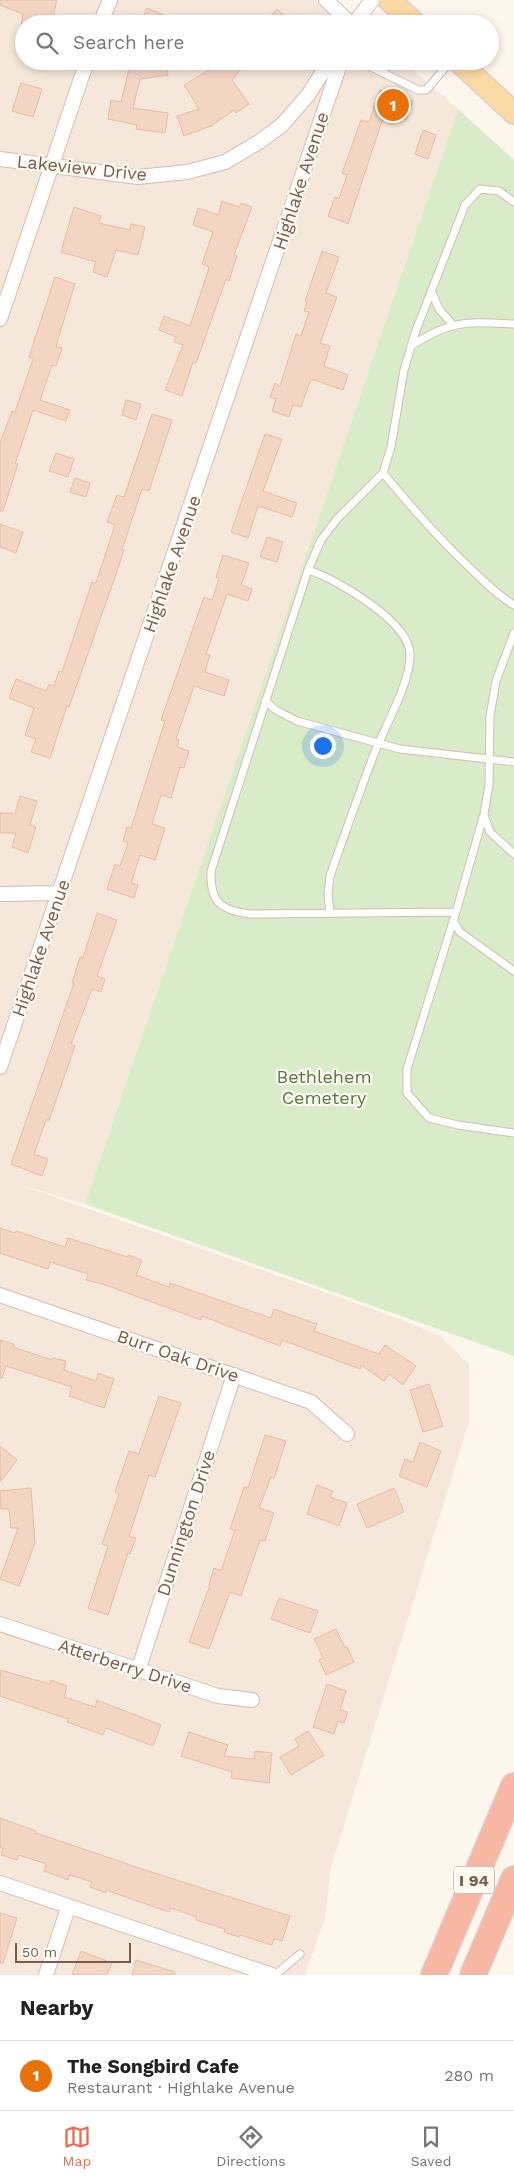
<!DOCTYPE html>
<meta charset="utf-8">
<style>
:root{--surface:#fff;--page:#f2f2f2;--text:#222;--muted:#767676;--line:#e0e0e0;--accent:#e76f51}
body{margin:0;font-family:"Work Sans",sans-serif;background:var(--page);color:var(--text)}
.scale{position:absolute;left:15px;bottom:12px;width:116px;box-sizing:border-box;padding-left:5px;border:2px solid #7a5c4d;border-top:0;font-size:14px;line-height:18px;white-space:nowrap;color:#7a5c4d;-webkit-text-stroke:4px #fffaf3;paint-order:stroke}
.you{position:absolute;left:322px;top:745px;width:18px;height:18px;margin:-12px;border:4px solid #fff;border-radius:50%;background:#1a73e8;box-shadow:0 0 0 8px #1a73e833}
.badge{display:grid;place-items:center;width:32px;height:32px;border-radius:50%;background:var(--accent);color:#fff;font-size:16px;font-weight:700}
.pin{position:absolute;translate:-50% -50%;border:2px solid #fff;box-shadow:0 1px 5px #0006}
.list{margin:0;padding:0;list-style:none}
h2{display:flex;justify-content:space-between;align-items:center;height:65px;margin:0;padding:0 20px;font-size:21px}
h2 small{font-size:16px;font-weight:400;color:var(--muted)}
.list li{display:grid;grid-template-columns:32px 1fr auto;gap:15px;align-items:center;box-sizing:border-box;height:70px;padding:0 20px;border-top:1px solid var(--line)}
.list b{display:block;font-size:19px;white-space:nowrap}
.list p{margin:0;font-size:16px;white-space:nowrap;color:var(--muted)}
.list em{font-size:16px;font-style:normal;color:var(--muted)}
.icon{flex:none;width:28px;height:28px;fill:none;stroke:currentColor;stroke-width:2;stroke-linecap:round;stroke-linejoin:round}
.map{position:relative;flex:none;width:514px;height:1975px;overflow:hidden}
.search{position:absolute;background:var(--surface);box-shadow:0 2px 8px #0003;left:15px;right:15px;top:15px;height:55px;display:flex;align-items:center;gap:12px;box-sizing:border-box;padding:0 18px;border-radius:28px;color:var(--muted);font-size:19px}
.sheet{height:135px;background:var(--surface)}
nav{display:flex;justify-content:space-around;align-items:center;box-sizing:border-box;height:70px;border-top:1px solid var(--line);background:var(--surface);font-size:14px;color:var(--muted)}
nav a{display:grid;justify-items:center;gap:2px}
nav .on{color:var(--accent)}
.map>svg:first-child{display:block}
.residential{fill:#f5e8da}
.green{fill:#d8ecc9}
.building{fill:#f3d5c3;stroke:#e6bba3}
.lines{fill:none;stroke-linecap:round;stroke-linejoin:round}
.lane-casing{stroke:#d1beb0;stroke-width:9}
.street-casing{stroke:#d1beb0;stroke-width:16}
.primary-casing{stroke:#dad1cd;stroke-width:24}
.highway-casing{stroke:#dad1cd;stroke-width:28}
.lane{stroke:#fff;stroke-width:7}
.street{stroke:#fff;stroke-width:14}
.primary{stroke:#fbd9a5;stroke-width:21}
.highway{stroke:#f7b7a3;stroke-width:25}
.labels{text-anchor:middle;stroke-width:4.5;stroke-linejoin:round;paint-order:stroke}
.shield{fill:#fffaf3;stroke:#a28b7f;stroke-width:1}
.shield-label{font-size:16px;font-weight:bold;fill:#7a5c4d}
.street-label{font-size:18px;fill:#7a5c4d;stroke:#fffaf3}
.park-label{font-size:18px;fill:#537a41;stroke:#fffaf3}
</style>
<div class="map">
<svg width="514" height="1975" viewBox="0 0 514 1975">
<rect width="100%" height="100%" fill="#fdf6ec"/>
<path class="residential" d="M 0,0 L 332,0 L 359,24 L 24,24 L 24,61 L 403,61 L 458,109 L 85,1204 L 15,1183 L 381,1312 L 439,1335 L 469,1364 L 469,1422 L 331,1867 L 325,1919 L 305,1975 L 0,1975 Z"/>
<path class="green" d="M 458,109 L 514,160 L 514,1356 L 85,1204 Z"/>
<path class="building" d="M 0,0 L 57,0 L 51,24 L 21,24 L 23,14 L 0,5 Z
M 147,8 L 185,24 L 140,24 Z
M 277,9 L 293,24 L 263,24 Z
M 150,61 L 166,61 L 168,75 L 140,79 L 133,108 L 168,113 L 165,133 L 136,129 L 137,125 L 108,119 L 111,100 L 121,102 L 130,65 L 151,70 Z
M 199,61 L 248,61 L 232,80 L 249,104 L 236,113 L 234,110 L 211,126 L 184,136 L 177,116 L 199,109 L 184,85 L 209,70 Z
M 21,83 L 42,89 L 33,117 L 12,111 Z
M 380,90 L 413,101 L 406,120 L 385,112 L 348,224 L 328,216 L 335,197 L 339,199 L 347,175 L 342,173 L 361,120 L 369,122 Z
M 423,130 L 436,135 L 428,159 L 415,154 Z
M 222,201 L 239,207 L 241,203 L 252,207 L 234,255 L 237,256 L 229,281 L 226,279 L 196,363 L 193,362 L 182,396 L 165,390 L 183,345 L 174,342 L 176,337 L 159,330 L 164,316 L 190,326 L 208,271 L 209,267 L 202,264 L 213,232 L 193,225 L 198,208 L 218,215 Z
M 74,207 L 101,216 L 99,223 L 130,230 L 131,224 L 145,227 L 138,255 L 116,250 L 107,277 L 93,272 L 96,262 L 61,252 Z
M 322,251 L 339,257 L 326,293 L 337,297 L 320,343 L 330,346 L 324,366 L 348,375 L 343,390 L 311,379 L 301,407 L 293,405 L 289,417 L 272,411 L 276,399 L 270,397 L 275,383 L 280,386 L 296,334 L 301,336 L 309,312 L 304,311 L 307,302 L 305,301 Z
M 55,277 L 75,284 L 56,346 L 62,348 L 56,366 L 52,365 L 40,400 L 70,410 L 66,421 L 33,410 L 15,464 L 18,464 L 3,511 L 0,511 L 0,443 L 12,411 L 15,412 L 33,359 L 29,357 Z
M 126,400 L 141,404 L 136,420 L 122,415 Z
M 152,414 L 172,420 L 149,491 L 142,489 L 122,550 L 124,550 L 114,580 L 69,707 L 67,706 L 50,758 L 31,752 L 36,739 L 25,735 L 34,708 L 9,698 L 16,679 L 46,691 L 49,684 L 54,686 L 59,671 L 62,672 L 92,582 L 96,583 L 115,525 L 107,522 L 117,495 L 124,497 Z
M 265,434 L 282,439 L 263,491 L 297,503 L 292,517 L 258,506 L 248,538 L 231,532 Z
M 56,453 L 74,459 L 68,477 L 49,471 Z
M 75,478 L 90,483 L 86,497 L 70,492 Z
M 0,524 L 23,532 L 16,553 L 0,547 Z
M 267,537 L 283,542 L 277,562 L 260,557 Z
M 223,555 L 249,563 L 241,585 L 252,589 L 248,601 L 227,594 L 206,654 L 210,655 L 205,672 L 229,680 L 224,696 L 194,686 L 176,739 L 179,740 L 177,747 L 189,751 L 184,768 L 180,767 L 171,798 L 161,795 L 152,824 L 165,828 L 155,860 L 140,855 L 131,883 L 138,885 L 134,898 L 107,889 L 115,864 L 120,866 L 128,843 L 123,841 L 127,827 L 131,828 L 165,721 L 161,720 L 204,597 L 212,600 L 219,578 L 216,577 Z
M 20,796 L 37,801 L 30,825 L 36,827 L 28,853 L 12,847 L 16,833 L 0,833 L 0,813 L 15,813 Z
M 97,913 L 117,920 L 97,976 L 105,979 L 101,992 L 92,989 L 71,1044 L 75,1046 L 49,1120 L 46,1120 L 34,1154 L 48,1159 L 42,1176 L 11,1164 L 74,983 L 72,983 L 80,957 L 83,958 Z
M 0,1228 L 15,1233 L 16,1231 L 65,1247 L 68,1238 L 128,1257 L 128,1255 L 142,1260 L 136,1275 L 169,1287 L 170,1283 L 271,1318 L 274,1309 L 317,1324 L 314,1331 L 379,1354 L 385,1345 L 416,1366 L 403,1385 L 389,1374 L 384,1381 L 361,1365 L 360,1369 L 282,1340 L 280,1346 L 202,1316 L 201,1320 L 103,1284 L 86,1280 L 88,1274 L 50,1262 L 48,1269 L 0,1253 Z
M 0,1340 L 14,1344 L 13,1347 L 52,1360 L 53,1358 L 66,1361 L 64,1370 L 96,1381 L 98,1373 L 114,1379 L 104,1408 L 69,1396 L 72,1387 L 6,1366 L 2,1378 L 0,1378 Z
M 429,1384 L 443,1426 L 423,1432 L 410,1390 Z
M 159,1396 L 181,1403 L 155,1477 L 149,1475 L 129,1536 L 136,1538 L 130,1554 L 128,1553 L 108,1615 L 88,1608 L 108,1546 L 102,1544 L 119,1494 L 115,1492 L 129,1451 L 139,1454 Z
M 265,1435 L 286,1441 L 274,1478 L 271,1477 L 259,1508 L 274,1513 L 265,1541 L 260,1540 L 241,1596 L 230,1592 L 209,1649 L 189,1642 L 210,1585 L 209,1585 L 214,1568 L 221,1571 L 235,1530 L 230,1529 L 244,1487 L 248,1488 Z
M 420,1442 L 441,1451 L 427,1487 L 399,1476 L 405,1459 L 413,1462 Z
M 0,1446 L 17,1460 L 0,1482 Z
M 317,1485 L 333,1491 L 330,1497 L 347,1503 L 339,1526 L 307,1514 Z
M 31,1488 L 35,1543 L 19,1586 L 0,1579 L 18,1528 L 11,1528 L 9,1509 L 1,1509 L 0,1491 Z
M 394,1488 L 404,1512 L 367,1528 L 357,1504 Z
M 279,1598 L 318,1611 L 310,1633 L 271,1619 Z
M 336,1629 L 345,1648 L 347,1647 L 354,1662 L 326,1675 L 319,1660 L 323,1658 L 314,1639 Z
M 0,1670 L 50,1684 L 51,1680 L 67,1686 L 64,1697 L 95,1707 L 97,1700 L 161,1725 L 153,1746 L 106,1728 L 103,1735 L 67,1722 L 68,1719 L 0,1696 Z
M 327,1684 L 346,1691 L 340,1710 L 348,1712 L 344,1723 L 338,1721 L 334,1734 L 313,1727 Z
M 308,1731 L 324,1755 L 291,1775 L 280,1757 L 299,1746 L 295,1739 Z
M 189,1732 L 228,1745 L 224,1756 L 254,1759 L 255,1751 L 272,1753 L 269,1783 L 231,1778 L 232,1772 L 181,1756 Z
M 0,1818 L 36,1831 L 36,1833 L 148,1871 L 290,1916 L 282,1941 L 274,1939 L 272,1945 L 240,1935 L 239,1937 L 224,1932 L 225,1929 L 196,1920 L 197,1917 L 171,1908 L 169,1912 L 106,1890 L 106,1893 L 90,1887 L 92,1882 L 70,1875 L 68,1880 L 44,1871 L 46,1864 L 19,1855 L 17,1860 L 1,1855 L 3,1849 L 0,1847 Z
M 0,1913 L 17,1918 L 3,1963 L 0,1963 Z
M 81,1951 L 112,1963 L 107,1975 L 72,1975 Z
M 136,1960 L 175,1972 L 175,1975 L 132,1975 Z"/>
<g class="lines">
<defs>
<path id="lane" d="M 359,61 L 418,90 L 426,90 L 451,61
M 432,293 L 439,309 L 453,325
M 411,346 C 452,319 468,322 514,324
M 383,473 C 411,507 440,540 472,570 C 486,583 498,596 514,605
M 308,570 C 335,578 410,622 410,654 C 411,683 383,729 373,757 C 358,796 344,836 330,876 L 328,895 L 330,913
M 514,633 L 496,681 L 490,716 L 489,785 L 484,814 L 456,912 L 407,1069 L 407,1093 L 429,1118 L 458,1125 L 514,1133
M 265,701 L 276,710 L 297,721 L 400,749 L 514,762
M 484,815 L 490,832 L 514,854
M 456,912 L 250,914 C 220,910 210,902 211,871 L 308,570 L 321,540 L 337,519 L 383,473 L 391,447 L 404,370 L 415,333 L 465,205 L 480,189 L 499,191 L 514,202
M 453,921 L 460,932 L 514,971
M 275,1975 L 300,1954"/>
<path id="street" d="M 326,0 L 351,24
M 100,24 L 110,0
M 354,24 L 372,0
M 0,159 L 138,177 L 187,172 L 225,162 L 259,142 L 282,125 L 308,95 L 330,61
M 0,319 L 87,61
M 0,894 L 60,893
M 0,1067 L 341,61
M 0,1295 L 311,1402 L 347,1434
M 0,1624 L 218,1696 L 252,1700
M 138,1671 L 234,1375
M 0,1883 L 272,1975
M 46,1975 L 68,1908"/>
<path id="primary" d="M 389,0 L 416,24
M 458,61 L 514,113"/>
<path id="highway" d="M 434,1975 L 514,1786
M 473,1975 L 514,1879"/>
</defs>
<use href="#lane" class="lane-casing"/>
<use href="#street" class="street-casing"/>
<use href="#primary" class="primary-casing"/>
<use href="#highway" class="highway-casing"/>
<use href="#lane" class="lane"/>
<use href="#street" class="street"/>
<use href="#primary" class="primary"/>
<use href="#highway" class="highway"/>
</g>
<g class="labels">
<rect class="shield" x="454" y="1866.5" width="40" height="27" rx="4"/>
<g class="shield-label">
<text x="474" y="1886">I 94</text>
</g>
<g class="street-label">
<text transform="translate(82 168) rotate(6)" y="6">Lakeview Drive</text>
<text transform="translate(301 181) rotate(-72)" y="6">Highlake Avenue</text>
<text transform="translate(172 564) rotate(-71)" y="6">Highlake Avenue</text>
<text transform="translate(41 948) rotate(-71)" y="6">Highlake Avenue</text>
<text transform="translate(178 1356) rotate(19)" y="6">Burr Oak Drive</text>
<text transform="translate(186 1523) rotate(-72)" y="6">Dunnington Drive</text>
<text transform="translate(125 1666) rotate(18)" y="6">Atterberry Drive</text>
</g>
<g class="park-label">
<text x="324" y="1083">Bethlehem<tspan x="324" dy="21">Cemetery</tspan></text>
</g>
</g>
</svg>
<div class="scale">50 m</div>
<div class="you"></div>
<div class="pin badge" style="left:393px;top:105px;background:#e8710a">1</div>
<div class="search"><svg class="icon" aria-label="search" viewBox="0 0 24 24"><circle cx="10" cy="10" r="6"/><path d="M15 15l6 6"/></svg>Search here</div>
</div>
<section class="sheet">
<h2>Nearby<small></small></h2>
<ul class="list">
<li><span class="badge" style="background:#e8710a">1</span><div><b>The Songbird Cafe</b><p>Restaurant · Highlake Avenue</p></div><em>280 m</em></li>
</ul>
</section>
<nav>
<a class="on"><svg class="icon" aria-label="map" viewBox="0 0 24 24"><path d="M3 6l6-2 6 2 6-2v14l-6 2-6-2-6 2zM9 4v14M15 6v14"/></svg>Map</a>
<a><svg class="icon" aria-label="directions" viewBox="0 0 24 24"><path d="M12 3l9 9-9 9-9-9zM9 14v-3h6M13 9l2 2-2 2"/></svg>Directions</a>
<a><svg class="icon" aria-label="saved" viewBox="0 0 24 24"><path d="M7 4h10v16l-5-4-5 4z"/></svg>Saved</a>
</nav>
